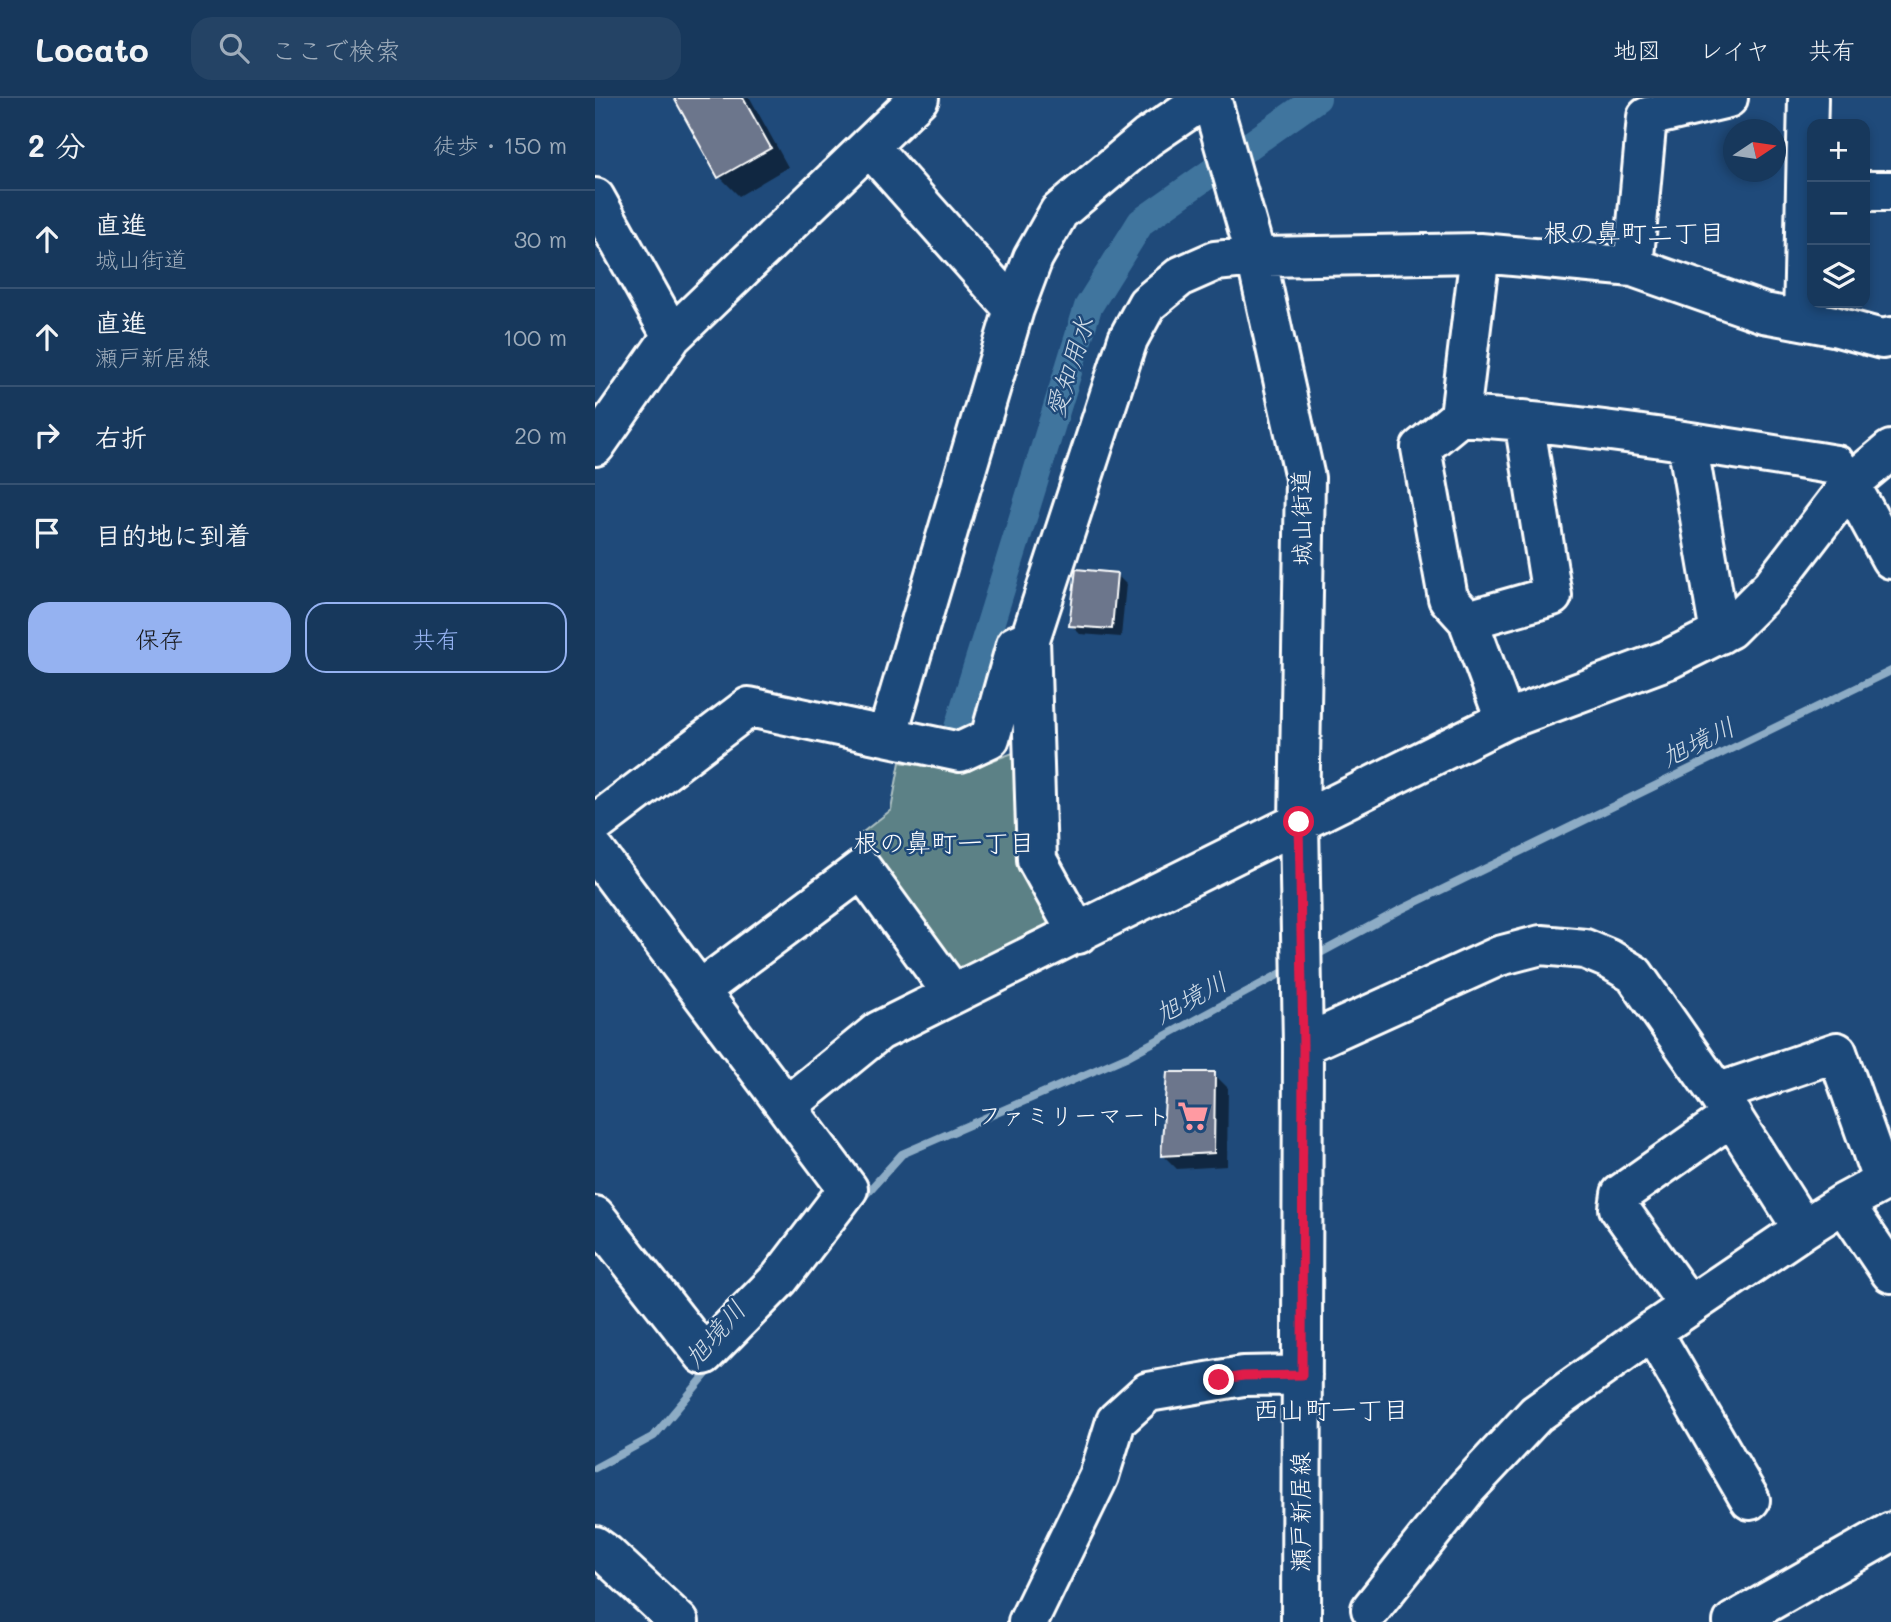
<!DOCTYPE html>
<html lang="ja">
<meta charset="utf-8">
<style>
:root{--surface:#17385c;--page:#244365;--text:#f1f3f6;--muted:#9eacbb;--line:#365272;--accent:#95b2f1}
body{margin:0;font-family:Mali,"Klee One",sans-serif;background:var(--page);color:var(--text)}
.controls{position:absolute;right:21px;top:21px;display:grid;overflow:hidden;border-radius:14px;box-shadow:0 4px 10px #0003}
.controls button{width:63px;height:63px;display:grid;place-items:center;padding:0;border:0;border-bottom:2px solid var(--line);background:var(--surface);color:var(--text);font:35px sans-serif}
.compass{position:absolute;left:1128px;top:21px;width:63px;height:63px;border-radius:50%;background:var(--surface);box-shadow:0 4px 10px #0003;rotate:77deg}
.stop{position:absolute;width:21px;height:21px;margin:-16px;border:5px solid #e11d48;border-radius:50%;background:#fff}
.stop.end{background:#e11d48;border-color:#fff;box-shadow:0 2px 7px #0008}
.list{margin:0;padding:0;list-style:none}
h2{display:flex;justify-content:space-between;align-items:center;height:91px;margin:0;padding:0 28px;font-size:30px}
h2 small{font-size:23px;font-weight:400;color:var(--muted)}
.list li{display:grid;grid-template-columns:46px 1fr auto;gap:21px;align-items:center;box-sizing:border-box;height:98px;padding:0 28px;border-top:2px solid var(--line)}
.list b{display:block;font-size:26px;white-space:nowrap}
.list p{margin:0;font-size:23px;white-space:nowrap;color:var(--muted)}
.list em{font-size:23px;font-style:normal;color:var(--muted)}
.actions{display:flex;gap:14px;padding:21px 28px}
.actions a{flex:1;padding:16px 0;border:2px solid var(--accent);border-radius:21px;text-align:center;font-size:24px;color:var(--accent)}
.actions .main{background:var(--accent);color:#111}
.icon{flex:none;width:38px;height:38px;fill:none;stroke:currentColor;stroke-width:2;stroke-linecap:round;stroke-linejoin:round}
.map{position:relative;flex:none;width:1296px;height:1524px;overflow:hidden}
header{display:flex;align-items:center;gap:42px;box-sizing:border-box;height:98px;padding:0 35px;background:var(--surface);border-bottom:2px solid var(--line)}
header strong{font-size:33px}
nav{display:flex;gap:38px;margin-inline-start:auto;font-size:24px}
.search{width:490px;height:63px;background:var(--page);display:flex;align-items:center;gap:18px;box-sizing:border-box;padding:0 24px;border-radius:21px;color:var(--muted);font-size:26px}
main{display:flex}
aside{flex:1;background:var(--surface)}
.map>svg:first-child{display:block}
.green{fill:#5b8186;stroke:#adc0c2;stroke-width:2}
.shadow{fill:#0007}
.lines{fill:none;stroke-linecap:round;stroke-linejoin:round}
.stream{stroke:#8dacc5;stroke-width:8}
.canal{stroke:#41759e;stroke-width:28}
.building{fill:#6c768c;stroke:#fff;stroke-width:2}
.minor-casing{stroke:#fff;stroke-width:44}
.minor{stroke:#1f4a7a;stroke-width:38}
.route{stroke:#e11d48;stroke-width:9}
.labels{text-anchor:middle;stroke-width:5;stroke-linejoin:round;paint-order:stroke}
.street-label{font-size:24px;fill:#fff;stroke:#1f4a7a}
.poi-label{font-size:24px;fill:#fff;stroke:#1f4a7a;text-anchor:end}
.neighbourhood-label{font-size:26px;fill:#fff;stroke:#1f4a7a}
.water-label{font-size:26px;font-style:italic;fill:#d0dce7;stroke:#1f4a7a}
</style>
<header>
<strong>Locato</strong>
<div class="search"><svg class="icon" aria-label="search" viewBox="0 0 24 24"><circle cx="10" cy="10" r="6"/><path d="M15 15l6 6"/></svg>ここで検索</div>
<nav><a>地図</a><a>レイヤ</a><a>共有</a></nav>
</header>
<main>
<aside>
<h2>2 分<small>徒歩 · 150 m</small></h2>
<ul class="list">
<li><svg class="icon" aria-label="ahead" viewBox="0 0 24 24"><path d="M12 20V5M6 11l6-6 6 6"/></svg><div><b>直進</b><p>城山街道</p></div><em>30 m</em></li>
<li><svg class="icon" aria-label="ahead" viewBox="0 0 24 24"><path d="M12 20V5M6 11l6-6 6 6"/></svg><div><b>直進</b><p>瀬戸新居線</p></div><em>100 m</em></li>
<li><svg class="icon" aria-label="right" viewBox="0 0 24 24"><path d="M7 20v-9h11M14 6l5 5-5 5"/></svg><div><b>右折</b></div><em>20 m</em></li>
<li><svg class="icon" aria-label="arrive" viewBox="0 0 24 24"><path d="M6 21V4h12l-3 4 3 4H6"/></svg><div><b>目的地に到着</b></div></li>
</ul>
<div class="actions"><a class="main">保存</a><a>共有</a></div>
</aside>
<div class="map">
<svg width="1296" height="1524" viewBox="0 0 1296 1524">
<rect width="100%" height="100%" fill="#1f4a7a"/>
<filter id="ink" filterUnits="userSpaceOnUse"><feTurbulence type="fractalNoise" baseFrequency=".0143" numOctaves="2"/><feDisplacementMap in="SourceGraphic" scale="14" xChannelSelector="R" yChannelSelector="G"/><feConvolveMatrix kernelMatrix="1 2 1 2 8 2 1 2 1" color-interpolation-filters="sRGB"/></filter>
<g filter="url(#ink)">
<path class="green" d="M 426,652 L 469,831 L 366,887 L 263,738 L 296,712 L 305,664 L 366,674 Z"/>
<path class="shadow" d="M 81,0 L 155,0 L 193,69 L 144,98 L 125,79 Z
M 521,476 L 531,486 L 526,539 L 485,536 L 476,527 Z
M 619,976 L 633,990 L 632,1068 L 582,1071 L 568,1057 Z"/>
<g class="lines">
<path class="stream" d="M 718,859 L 805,812 L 1296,573
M 264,1104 L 307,1056 L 533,958 L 694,871
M 0,1370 L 59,1338 L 118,1268"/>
<path class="canal" d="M 363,630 L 493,209 L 546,124 L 722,0"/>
</g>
<path class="building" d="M 79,0 L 148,0 L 176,50 L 123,80 Z
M 481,471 L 522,475 L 517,531 L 474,528 Z
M 572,974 L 620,974 L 619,1055 L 566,1058 Z"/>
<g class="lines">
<defs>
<path id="minor" d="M 616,0 L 661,159 L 710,380 L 704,724 L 708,947 L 706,1524
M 274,48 L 419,211
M 1270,93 L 1296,93
M 0,100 L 77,238
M 1038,169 L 1052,19 L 1133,0
M 1208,222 L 1213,0
M 865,318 L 885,155
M 1092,344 L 1125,536
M 0,348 L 77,238 L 324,0
M 873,522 L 957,498 L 929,322
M 435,541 L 442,762 L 483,836
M 910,622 L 873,522 L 853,500 L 826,350 L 865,318 C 991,326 1116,347 1241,367 L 1255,386 L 1296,461
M 292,638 L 419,211 L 438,160 L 464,114 L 552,40 L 611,0
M 0,726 L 154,609 L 365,654 L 395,640 L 421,547 L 435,541 L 533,241 L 552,206 L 586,178 L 620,163 L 661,159 L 885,155 L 1038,169 L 1169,215 L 1239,228 L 1287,241 L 1296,239
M 0,753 L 253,1091 L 185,1180 L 109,1257 L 0,1118
M 105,892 L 267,771 L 358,896
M 708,947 L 904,858 L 946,847 L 990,851 L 1014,861 L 1039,876 L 1122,995 L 1208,1131
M 1122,995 L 1242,954 L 1288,1084
M 192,1008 L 284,933 L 910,622 L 1074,561 L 1134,531 L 1176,489 L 1255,386 L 1296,352
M 1249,1105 L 1296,1175
M 1094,1208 L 1024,1110 L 1026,1096 L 1137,1018
M 1057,1233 L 1155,1402
M 0,1448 L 11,1456 L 84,1524
M 776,1511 L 872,1390 L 941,1316 L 1053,1236 L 1208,1131 L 1249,1105 L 1288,1084 L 1296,1082
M 433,1524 L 504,1378 L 521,1323 L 553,1294 L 648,1278 L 707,1277
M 1138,1524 L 1296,1434"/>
</defs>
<use href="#minor" class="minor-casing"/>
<use href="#minor" class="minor"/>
</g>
</g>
<g class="lines" filter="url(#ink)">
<path class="route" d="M 624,1282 L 648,1278 L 707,1277 L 708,947 L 704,724"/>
</g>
<defs>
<symbol id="supermarket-bare" viewBox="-9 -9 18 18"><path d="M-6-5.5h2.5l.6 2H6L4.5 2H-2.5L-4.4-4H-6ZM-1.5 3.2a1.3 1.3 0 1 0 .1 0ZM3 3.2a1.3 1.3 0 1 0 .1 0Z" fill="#ff9aa2" stroke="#1f4a7a" stroke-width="2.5" paint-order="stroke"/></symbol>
</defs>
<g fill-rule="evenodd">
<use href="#supermarket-bare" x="576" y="996" width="44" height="44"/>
</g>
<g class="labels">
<g class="street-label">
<text transform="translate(707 420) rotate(-91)" y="8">城山街道</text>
<text transform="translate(706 1414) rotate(-90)" y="8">瀬戸新居線</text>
</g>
<g class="poi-label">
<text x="575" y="1026">ファミリーマート</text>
</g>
<g class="neighbourhood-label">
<text x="1039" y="144">根の鼻町二丁目</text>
<text x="349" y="754">根の鼻町一丁目</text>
<text x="736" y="1321">西山町一丁目</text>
</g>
<g class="water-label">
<text transform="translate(475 269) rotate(-72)" y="9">愛知用水</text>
<text transform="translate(1103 644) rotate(-26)" y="9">旭境川</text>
<text transform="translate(596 900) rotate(-28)" y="9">旭境川</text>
<text transform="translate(120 1236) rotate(-49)" y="9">旭境川</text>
</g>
</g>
</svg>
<div class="controls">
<button>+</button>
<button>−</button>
<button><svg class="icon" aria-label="layers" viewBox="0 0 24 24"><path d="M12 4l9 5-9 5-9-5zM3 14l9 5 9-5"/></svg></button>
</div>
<svg class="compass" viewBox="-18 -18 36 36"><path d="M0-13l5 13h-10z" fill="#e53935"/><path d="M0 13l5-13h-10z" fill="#9eacbb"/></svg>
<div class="stop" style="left:704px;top:724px"></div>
<div class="stop end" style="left:624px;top:1282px"></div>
</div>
</main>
